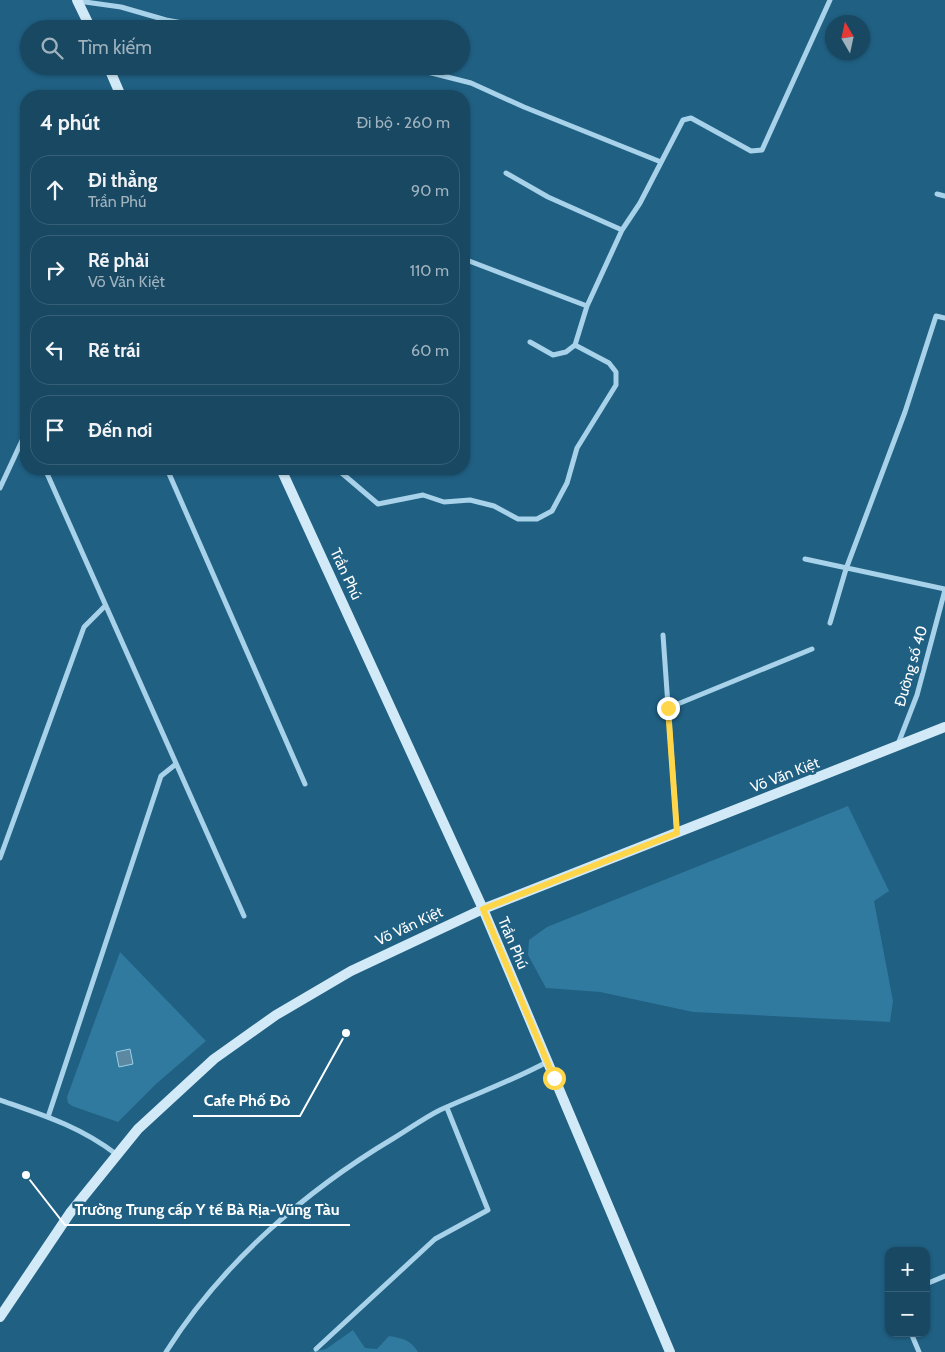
<!DOCTYPE html>
<html lang="vi">
<meta charset="utf-8">
<style>
:root{--surface:#184862;--page:#214f68;--text:#f1f3f6;--muted:#9fb2be;--line:#366077}
body{margin:0;font-family:Cabin,sans-serif;background:var(--page);color:var(--text)}
.controls{position:absolute;right:15px;bottom:15px;display:grid;overflow:hidden;border-radius:10px;box-shadow:0 1px 4px #0004}
.controls button{width:45px;height:45px;display:grid;place-items:center;padding:0;border:0;border-bottom:1px solid var(--line);background:var(--surface);color:var(--text);font:25px sans-serif}
.compass{position:absolute;left:825px;top:15px;width:45px;height:45px;border-radius:50%;background:var(--surface);box-shadow:0 1px 4px #0004;rotate:351deg}
.stop{position:absolute;width:15px;height:15px;margin:-11px;border:4px solid #ffd54a;border-radius:50%;background:#fff}
.stop.end{background:#ffd54a;border-color:#fff;box-shadow:0 1px 5px #0008}
.list{margin:0;padding:0;list-style:none}
h2{display:flex;justify-content:space-between;align-items:center;height:65px;margin:0;padding:0 20px;font-size:21px}
h2 small{font-size:16px;font-weight:400;color:var(--muted)}
.list li{display:grid;grid-template-columns:32px 1fr auto;gap:15px;align-items:center;box-sizing:border-box;height:70px;margin:0 10px 10px;padding:0 10px;border:1px solid var(--line);border-radius:20px}
.list b{display:block;font-size:19px;white-space:nowrap}
.list p{margin:0;font-size:16px;white-space:nowrap;color:var(--muted)}
.list em{font-size:16px;font-style:normal;color:var(--muted)}
.icon{flex:none;width:28px;height:28px;fill:none;stroke:currentColor;stroke-width:2;stroke-linecap:round;stroke-linejoin:round}
.map{position:relative;flex:none;width:945px;height:1352px;overflow:hidden}
.search{position:absolute;background:var(--surface);box-shadow:0 1px 4px #0004;left:20px;top:20px;width:450px;height:55px;display:flex;align-items:center;gap:12px;box-sizing:border-box;padding:0 18px;border-radius:28px;color:var(--muted);font-size:19px}
.panel{position:absolute;background:var(--surface);box-shadow:0 1px 4px #0004;left:20px;top:90px;width:450px;height:385px;border-radius:20px}
.map>svg:first-child{display:block}
.green{fill:#30799f}
.water{fill:#5c88a1;stroke:#9bd0ea}
.lines{fill:none;stroke-linecap:round;stroke-linejoin:round}
.street{stroke:#a7d2e9;stroke-width:5}
.secondary{stroke:#d2eaf7;stroke-width:10}
.route{stroke:#ffd54a;stroke-width:6}
.labels{text-anchor:middle;stroke-width:5;stroke-linejoin:round;paint-order:stroke}
.street-label{font-size:15px;fill:#fff;stroke:#206083}
.leader{fill:none;stroke:#fff;stroke-width:2}
.callout-dot{fill:#fff;stroke:#206083;stroke-width:2}
.callout-label{font-size:16px;text-anchor:middle;font-weight:bold;fill:#fff;stroke:#206083;stroke-width:5;stroke-linejoin:round;paint-order:stroke}
</style>
<div class="map">
<svg width="945" height="1352" viewBox="0 0 945 1352">
<rect width="100%" height="100%" fill="#206083"/>
<path class="green" d="M 848,806 L 889,891 L 874,901 L 893,1001 L 890,1022 L 693,1012 L 600,992 L 546,988 L 528,955 L 529,940 L 547,927 Z
M 120,952 L 206,1041 L 156,1084 L 118,1122 L 72,1106 L 68,1103 L 67,1097 Z
M 353,1330 L 365,1348 L 377,1349 L 389,1336 C 402,1338 411,1340 418,1352 L 309,1352 L 326,1349 Z"/>
<path class="water" d="M 130,1049 L 133,1064 L 119,1067 L 116,1052 Z"/>
<g class="lines">
<path class="street" d="M 78,1 L 121,7 L 166,20 L 215,29
M 404,66 L 471,83 L 524,107 L 661,162
M 506,173 L 548,197 L 622,230
M 937,194 L 945,196
M 464,259 L 587,306
M 530,342 L 553,355 L 566,352 L 575,345 L 587,306 L 622,230 L 640,203 L 683,120 L 691,118 L 751,151 L 762,150 L 830,0
M 45,469 L 244,916
M 167,469 L 305,784
M 337,469 L 378,504 L 423,495 L 444,502 L 470,500 L 494,506 L 518,519 L 537,519 L 552,511 L 567,483 L 577,448 L 616,385 L 616,372 L 609,363 L 575,345
M 0,488 L 26,432
M 805,559 L 945,589
M 830,623 L 846,569 L 905,412 L 936,316 L 945,318
M 663,635 L 677,833
M 668,708 L 812,649
M 898,744 L 917,695 L 945,590
M 0,858 L 84,627 L 105,606
M 0,1100 C 43,1115 79,1126 116,1154
M 48,1117 L 161,776 L 176,764
M 926,1284 L 945,1276
M 911,1333 L 919,1352
M 316,1349 L 435,1239 L 488,1210 L 447,1108
M 166,1352 C 222,1263 305,1191 394,1138 C 409,1129 424,1118 440,1110 C 475,1094 512,1081 547,1062"/>
<path class="secondary" d="M 77,0 L 91,29
M 108,66 L 121,96
M 281,469 L 483,909 L 670,1352
M 0,1317 L 70,1213 L 138,1129 L 214,1059 L 276,1015 L 351,971 L 483,909 L 945,727"/>
</g>
<g class="lines">
<path class="route" d="M 554,1078 L 483,909 L 677,833 L 668,708"/>
</g>
<g class="labels">
<g class="street-label">
<text transform="translate(346 574) rotate(65)" y="5">Trần Phú</text>
<text transform="translate(911 666) rotate(-74)" y="5">Đường số 40</text>
<text transform="translate(785 775) rotate(-21)" y="5">Võ Văn Kiệt</text>
<text transform="translate(409 926) rotate(-25)" y="5">Võ Văn Kiệt</text>
<text transform="translate(513 943) rotate(67)" y="5">Trần Phú</text>
</g>
</g>
<path class="leader" d="M346 1033L300 1116H193M26 1175L65 1225H350"/>
<g class="callout-dot">
<circle cx="346" cy="1033" r="5"/>
<circle cx="26" cy="1175" r="5"/>
</g>
<g class="callout-label">
<text x="247" y="1106">Cafe Phố Đỏ</text>
<text x="207" y="1215">Trường Trung cấp Y tế Bà Rịa-Vũng Tàu</text>
</g>
</svg>
<div class="controls">
<button>+</button>
<button>−</button>
</div>
<svg class="compass" viewBox="-18 -18 36 36"><path d="M0-13l5 13h-10z" fill="#e53935"/><path d="M0 13l5-13h-10z" fill="#9fb2be"/></svg>
<div class="stop" style="left:554px;top:1078px"></div>
<div class="stop end" style="left:668px;top:708px"></div>
<div class="search"><svg class="icon" aria-label="search" viewBox="0 0 24 24"><circle cx="10" cy="10" r="6"/><path d="M15 15l6 6"/></svg>Tìm kiếm</div>
<section class="panel">
<h2>4 phút<small>Đi bộ · 260 m</small></h2>
<ul class="list">
<li><svg class="icon" aria-label="ahead" viewBox="0 0 24 24"><path d="M12 20V5M6 11l6-6 6 6"/></svg><div><b>Đi thẳng</b><p>Trần Phú</p></div><em>90 m</em></li>
<li><svg class="icon" aria-label="right" viewBox="0 0 24 24"><path d="M7 20v-9h11M14 6l5 5-5 5"/></svg><div><b>Rẽ phải</b><p>Võ Văn Kiệt</p></div><em>110 m</em></li>
<li><svg class="icon" aria-label="left" viewBox="0 0 24 24"><path d="M17 20v-9H6M10 6l-5 5 5 5"/></svg><div><b>Rẽ trái</b></div><em>60 m</em></li>
<li><svg class="icon" aria-label="arrive" viewBox="0 0 24 24"><path d="M6 21V4h12l-3 4 3 4H6"/></svg><div><b>Đến nơi</b></div></li>
</ul>
</section>
</div>
